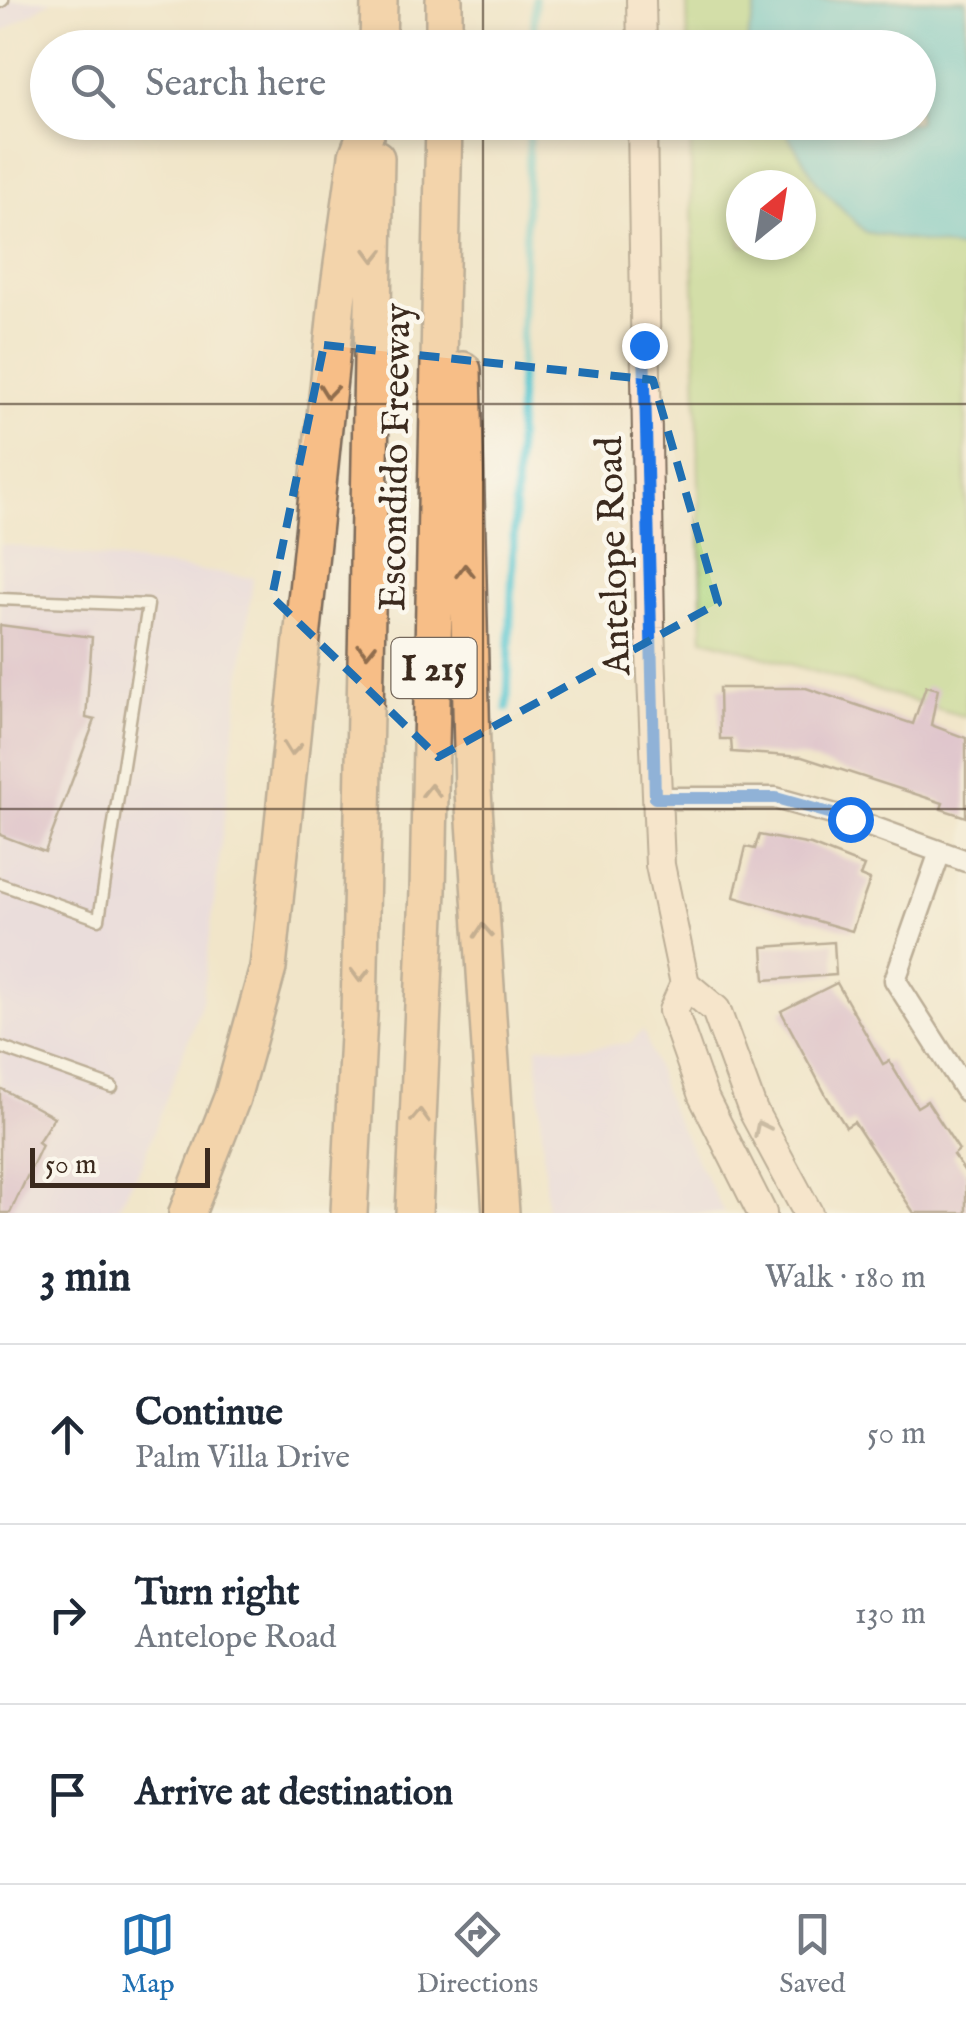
<!DOCTYPE html>
<meta charset="utf-8">
<style>
:root{--surface:#fff;--page:#f2f2f3;--text:#1f2937;--muted:#747a83;--line:#e0e1e3;--accent:#1f6fb2}
body{margin:0;font-family:"IM FELL English",serif;background:var(--page);color:var(--text)}
.compass{position:absolute;left:726px;top:170px;width:90px;height:90px;border-radius:50%;background:var(--surface);box-shadow:0 5px 15px #0003;rotate:30deg}
.scale{position:absolute;left:30px;bottom:25px;width:180px;box-sizing:border-box;padding-left:10px;border:5px solid #3b2a1e;border-top:0;font-size:28px;line-height:35px;white-space:nowrap;color:#3b2a1e;-webkit-text-stroke:8px #fbf7ec;paint-order:stroke}
.stop{position:absolute;width:30px;height:30px;margin:-22px;border:8px solid #1a73e8;border-radius:50%;background:#fff}
.stop.end{background:#1a73e8;border-color:#fff;box-shadow:0 2px 10px #0008}
.list{margin:0;padding:0;list-style:none}
h2{display:flex;justify-content:space-between;align-items:center;height:130px;margin:0;padding:0 40px;font-size:42px}
h2 small{font-size:32px;font-weight:400;color:var(--muted)}
.list li{display:grid;grid-template-columns:65px 1fr auto;gap:30px;align-items:center;box-sizing:border-box;height:180px;padding:0 40px;border-top:2px solid var(--line)}
.list b{display:block;font-size:38px;white-space:nowrap}
.list p{margin:0;font-size:32px;white-space:nowrap;color:var(--muted)}
.list em{font-size:32px;font-style:normal;color:var(--muted)}
.icon{flex:none;width:55px;height:55px;fill:none;stroke:currentColor;stroke-width:2;stroke-linecap:round;stroke-linejoin:round}
.map{position:relative;flex:none;width:966px;height:1213px;overflow:hidden}
.search{position:absolute;background:var(--surface);box-shadow:0 5px 15px #0003;left:30px;right:30px;top:30px;height:110px;display:flex;align-items:center;gap:25px;box-sizing:border-box;padding:0 35px;border-radius:55px;color:var(--muted);font-size:38px}
.sheet{height:670px;background:var(--surface)}
nav{display:flex;justify-content:space-around;align-items:center;box-sizing:border-box;height:140px;border-top:2px solid var(--line);background:var(--surface);font-size:28px;color:var(--muted)}
nav a{display:grid;justify-items:center;gap:5px}
nav .on{color:var(--accent)}
.map>svg:first-child{display:block}
.built{fill:#e3d3f2}
.green{fill:#afd680;stroke:#75804f;stroke-width:2.5;fill-rule:evenodd}
.water{fill:#59c6cf;stroke:#4a7876;stroke-width:2.5}
.lines{fill:none;stroke-linecap:round;stroke-linejoin:round}
.stream{stroke:#59c6cf;stroke-width:8}
.building{fill:#c798cf}
.lane-casing{stroke:#7b6b5a;stroke-width:15}
.street-casing{stroke:#7b6b5a;stroke-width:25}
.secondary-casing{stroke:#7b6b5a;stroke-width:32}
.highway-casing{stroke:#7b6b5a;stroke-width:40}
.lane{stroke:#fff;stroke-width:10}
.street{stroke:#fff;stroke-width:20}
.secondary{stroke:#fce5cf;stroke-width:28}
.highway{stroke:#f7be87;stroke-width:35}
.oneway{stroke:#906d4d}
.oneway2{stroke:#9c8876}
.route{stroke:#1a73e8;stroke-width:12}
.marked{fill:none;stroke:#1f6fb2;stroke-width:8;stroke-dasharray:20 12;stroke-linejoin:round}
.grid{fill:none;stroke:#3b2a1e;stroke-width:2.5;stroke-opacity:0.55}
.labels{text-anchor:middle;stroke-width:9;stroke-linejoin:round;paint-order:stroke}
.shield{fill:#fbf7ec;stroke:#75685c;stroke-width:2.5}
.shield-label{font-size:35px;font-weight:bold;fill:#3b2a1e}
.street-label{font-size:38px;fill:#3b2a1e;stroke:#fbf7ec}
</style>
<div class="map">
<svg width="966" height="1213" viewBox="0 0 966 1213">
<rect width="100%" height="100%" fill="#fbf7ec"/>
<filter id="ink" filterUnits="userSpaceOnUse"><feTurbulence type="fractalNoise" baseFrequency=".01" numOctaves="2"/><feDisplacementMap in="SourceGraphic" scale="20" xChannelSelector="R" yChannelSelector="G"/><feConvolveMatrix kernelMatrix="1 2 1 2 8 2 1 2 1" color-interpolation-filters="sRGB"/></filter>
<filter id="wash" filterUnits="userSpaceOnUse"><feTurbulence type="fractalNoise" baseFrequency=".0048" numOctaves="4" result="noise"/><feDisplacementMap in="SourceGraphic" scale="40" xChannelSelector="R" yChannelSelector="G"/><feGaussianBlur stdDeviation="2.25" result="paint"/><feColorMatrix in="noise" values="0 0 0 0 0 0 0 0 0 0 0 0 0 0 0 0 0 1.4 0 .05"/><feComposite in="paint" operator="in"/></filter>
<g filter="url(#wash)">
<rect width="100%" height="100%" fill="#f1e5c9"/>
<path class="built" d="M 0,0 L 52,0 L 0,34 Z
M 0,544 L 253,578 L 202,1001 L 142,1164 L 115,1213 L 0,1213 Z
M 643,1030 L 669,1106 L 724,1213 L 547,1213 L 537,1046 L 584,1048 L 630,1043 Z"/>
<path class="green" d="M 687,0 L 966,0 L 966,717 L 703,638 L 690,123 L 918,122 L 918,48 L 688,47 ZM 741,185 L 801,185 L 801,245 L 741,245 Z"/>
<path class="water" d="M 758,0 L 966,0 L 966,250 L 865,232 L 819,185 L 780,123 L 918,122 L 918,48 L 750,47 L 747,39 Z"/>
<g class="lines">
<path class="stream" d="M 533,48 L 535,0
M 507,708 L 530,122"/>
</g>
<g id="blocks">
<path class="building" d="M 0,625 L 92,637 L 86,718 L 95,720 L 45,852 L 0,835 Z
M 926,686 L 938,689 L 931,725 L 966,738 L 966,817 L 941,809 L 943,803 L 802,757 L 732,752 L 731,739 L 720,739 L 719,688 L 806,688 L 913,724 Z
M 759,835 L 811,845 L 864,866 L 860,876 L 870,880 L 852,931 L 734,897 L 746,847 L 755,849 Z
M 834,942 L 836,975 L 765,980 L 763,947 Z
M 837,983 L 883,1064 L 889,1061 L 917,1107 L 927,1101 L 959,1150 L 953,1155 L 966,1173 L 966,1213 L 914,1213 L 854,1122 L 846,1127 L 827,1097 L 781,1011 Z
M 0,1088 L 54,1117 L 38,1142 L 42,1145 L 10,1213 L 0,1213 Z"/>
</g>
</g>
<g filter="url(#ink)">
<use href="#blocks" fill-opacity="0" stroke="#7b6b5a" stroke-width="2.5"/>
<g class="lines">
<defs>
<path id="lane" d="M 0,2 L 3,0
M 0,599 L 148,605 L 99,919 L 0,884
M 0,1047 L 112,1087"/>
<path id="street" d="M 655,798 L 775,798 L 850,819 L 966,861
M 940,852 L 895,980 L 966,1091"/>
<path id="secondary" d="M 641,0 L 642,48
M 642,122 L 650,628 L 660,865 L 685,984 L 716,1010 L 753,1111 L 808,1213
M 685,984 L 673,1011 L 703,1096 L 762,1213"/>
<path id="highway" d="M 378,48 L 379,0
M 444,48 L 444,0
M 463,370 L 473,791 L 501,1213
M 187,1213 L 232,1098 L 268,968 L 337,301 L 357,156 L 370,122
M 349,1213 L 359,1016 L 376,158
M 414,1213 L 428,891 L 444,122"/>
</defs>
<use href="#lane" class="lane-casing"/>
<use href="#street" class="street-casing"/>
<use href="#secondary" class="secondary-casing"/>
<use href="#highway" class="highway-casing"/>
<use href="#lane" class="lane"/>
<use href="#street" class="street"/>
<use href="#secondary" class="secondary"/>
<use href="#highway" class="highway"/>
</g>
<defs><path id="oneway-chevron" d="M-2-3.5L2.5 0L-2 3.5" fill="none" stroke-width="1.6" stroke-linecap="round" stroke-linejoin="round" transform="scale(2.5)"/></defs>
<g class="oneway">
<use href="#oneway-chevron" transform="translate(374 255) rotate(91)"/>
<use href="#oneway-chevron" transform="translate(328 391) rotate(96)"/>
<use href="#oneway-chevron" transform="translate(465 571) rotate(-91)"/>
<use href="#oneway-chevron" transform="translate(367 650) rotate(91)"/>
<use href="#oneway-chevron" transform="translate(292 749) rotate(96)"/>
<use href="#oneway-chevron" transform="translate(431 791) rotate(-89)"/>
<use href="#oneway-chevron" transform="translate(483 931) rotate(-94)"/>
<use href="#oneway-chevron" transform="translate(360 975) rotate(91)"/>
<use href="#oneway-chevron" transform="translate(420 1116) rotate(-88)"/>
</g>
<use class="oneway2" href="#oneway-chevron" transform="translate(761 1128) rotate(-116)"/>
</g>
<g class="lines" filter="url(#ink)">
<path class="route" d="M 644,345 L 655,798 L 776,798 L 850,819"/>
</g>
<path d="M0 0H966V1213H0ZM 324,345 L 653,380 L 718,603 L 438,757 L 272,597 Z" fill="#f1e5c9" fill-opacity=".55" fill-rule="evenodd"/>
<path class="marked" d="M 324,345 L 653,380 L 718,603 L 438,757 L 272,597 Z"/>
<path class="grid" d="M 483,0 L 483,48M 483,122 L 483,1213M 0,404 L 966,404M 0,809 L 966,809"/>
<g class="labels">
<rect class="shield" x="391.5" y="638" width="85" height="60" rx="8"/>
<g class="shield-label">
<text x="434" y="680">I 215</text>
</g>
<g class="street-label">
<text transform="translate(394 457) rotate(-89)" y="13">Escondido Freeway</text>
<text transform="translate(612 556) rotate(-92)" y="13">Antelope Road</text>
</g>
</g>
</svg>
<svg class="compass" viewBox="-18 -18 36 36"><path d="M0-13l5 13h-10z" fill="#e53935"/><path d="M0 13l5-13h-10z" fill="#747a83"/></svg>
<div class="scale">50 m</div>
<div class="stop" style="left:850px;top:819px"></div>
<div class="stop end" style="left:644px;top:345px"></div>
<div class="search"><svg class="icon" aria-label="search" viewBox="0 0 24 24"><circle cx="10" cy="10" r="6"/><path d="M15 15l6 6"/></svg>Search here</div>
</div>
<section class="sheet">
<h2>3 min<small>Walk · 180 m</small></h2>
<ul class="list">
<li><svg class="icon" aria-label="ahead" viewBox="0 0 24 24"><path d="M12 20V5M6 11l6-6 6 6"/></svg><div><b>Continue</b><p>Palm Villa Drive</p></div><em>50 m</em></li>
<li><svg class="icon" aria-label="right" viewBox="0 0 24 24"><path d="M7 20v-9h11M14 6l5 5-5 5"/></svg><div><b>Turn right</b><p>Antelope Road</p></div><em>130 m</em></li>
<li><svg class="icon" aria-label="arrive" viewBox="0 0 24 24"><path d="M6 21V4h12l-3 4 3 4H6"/></svg><div><b>Arrive at destination</b></div></li>
</ul>
</section>
<nav>
<a class="on"><svg class="icon" aria-label="map" viewBox="0 0 24 24"><path d="M3 6l6-2 6 2 6-2v14l-6 2-6-2-6 2zM9 4v14M15 6v14"/></svg>Map</a>
<a><svg class="icon" aria-label="directions" viewBox="0 0 24 24"><path d="M12 3l9 9-9 9-9-9zM9 14v-3h6M13 9l2 2-2 2"/></svg>Directions</a>
<a><svg class="icon" aria-label="saved" viewBox="0 0 24 24"><path d="M7 4h10v16l-5-4-5 4z"/></svg>Saved</a>
</nav>
